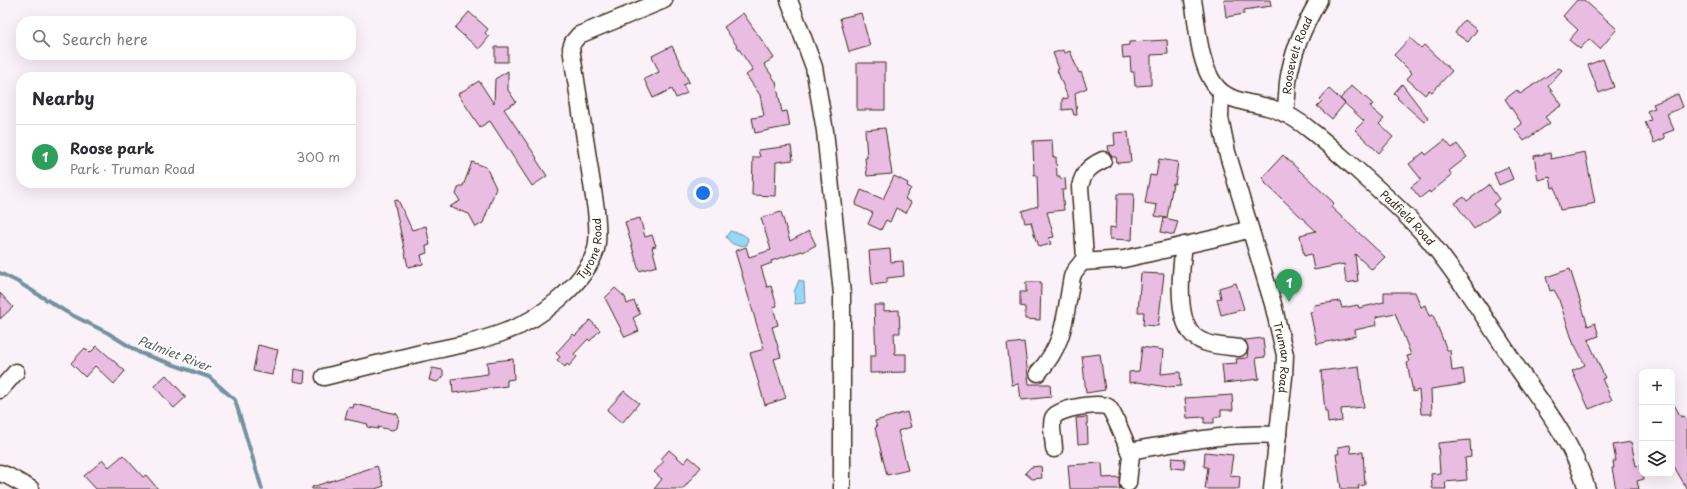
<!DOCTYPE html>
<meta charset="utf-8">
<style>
:root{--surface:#fff;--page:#f2f2f3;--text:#2b2b33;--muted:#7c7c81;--line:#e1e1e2;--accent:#3b2a1e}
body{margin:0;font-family:"Playpen Sans",sans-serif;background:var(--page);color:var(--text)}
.controls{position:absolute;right:12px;bottom:12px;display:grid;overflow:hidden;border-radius:8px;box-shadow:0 4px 16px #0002}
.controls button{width:36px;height:36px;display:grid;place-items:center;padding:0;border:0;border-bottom:1px solid var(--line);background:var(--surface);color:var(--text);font:20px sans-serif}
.you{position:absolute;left:703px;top:193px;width:14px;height:14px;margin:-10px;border:3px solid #fff;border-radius:50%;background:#1a73e8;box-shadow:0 0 0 6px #1a73e833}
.badge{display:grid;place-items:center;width:26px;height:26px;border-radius:50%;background:var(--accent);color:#fff;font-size:13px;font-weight:700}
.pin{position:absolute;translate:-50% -33px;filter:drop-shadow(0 1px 2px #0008)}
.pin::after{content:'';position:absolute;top:21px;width:14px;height:12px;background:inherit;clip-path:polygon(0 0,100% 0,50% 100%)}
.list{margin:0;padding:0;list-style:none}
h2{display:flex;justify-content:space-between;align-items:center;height:52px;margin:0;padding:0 16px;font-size:17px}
h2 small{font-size:13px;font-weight:400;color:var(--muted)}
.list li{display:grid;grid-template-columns:26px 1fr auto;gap:12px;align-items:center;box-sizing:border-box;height:64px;padding:0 16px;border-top:1px solid var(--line)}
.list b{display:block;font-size:15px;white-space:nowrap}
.list p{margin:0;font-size:13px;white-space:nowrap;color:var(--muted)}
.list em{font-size:13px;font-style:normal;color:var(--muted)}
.icon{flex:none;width:22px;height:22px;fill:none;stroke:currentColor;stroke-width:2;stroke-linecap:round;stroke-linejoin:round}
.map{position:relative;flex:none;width:1687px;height:489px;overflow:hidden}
.search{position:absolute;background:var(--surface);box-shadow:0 4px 16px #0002;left:16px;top:16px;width:340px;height:44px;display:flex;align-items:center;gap:10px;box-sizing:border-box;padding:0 14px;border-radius:16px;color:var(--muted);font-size:15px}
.panel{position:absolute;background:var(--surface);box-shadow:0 4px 16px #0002;left:16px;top:72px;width:340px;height:116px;border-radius:16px}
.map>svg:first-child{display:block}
.water{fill:#96d7f7;stroke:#7292a0}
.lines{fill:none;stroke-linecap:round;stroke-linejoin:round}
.stream{stroke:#7292a0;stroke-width:4}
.building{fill:#e9bde2;stroke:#3b2a1e}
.minor-casing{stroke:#3b2a1e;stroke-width:19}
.minor{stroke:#fff;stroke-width:16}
.labels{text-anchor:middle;stroke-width:3.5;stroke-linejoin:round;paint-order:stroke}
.street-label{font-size:11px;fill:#3b2a1e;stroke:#fff}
.water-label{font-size:12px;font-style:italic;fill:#565e5f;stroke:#fff}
</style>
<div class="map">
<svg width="1687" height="489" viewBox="0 0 1687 489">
<rect width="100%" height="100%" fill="#fbf2f9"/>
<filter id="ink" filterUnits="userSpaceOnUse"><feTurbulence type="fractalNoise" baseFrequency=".025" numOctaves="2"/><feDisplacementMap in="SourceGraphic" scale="8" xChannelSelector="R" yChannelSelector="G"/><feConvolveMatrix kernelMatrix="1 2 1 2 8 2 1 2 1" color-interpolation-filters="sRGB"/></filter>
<g filter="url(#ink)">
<path class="water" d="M 730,231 L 742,234 L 748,238 L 747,245 C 736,247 732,245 726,237 Z
M 799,280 L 804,282 L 805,303 L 795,304 L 794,292 Z"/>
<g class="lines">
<path class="stream" d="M 0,273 L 18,282 L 68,313 L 108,333 L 140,353 L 209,377 L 235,400 L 262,489"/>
</g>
<path class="building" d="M 1224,0 L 1270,0 L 1271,6 L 1244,10 L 1244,14 L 1226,17 Z
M 1577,0 L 1584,0 L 1617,29 L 1600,49 L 1589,39 L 1580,49 L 1569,40 L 1578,30 L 1563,16 Z
M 469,12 L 488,29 L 485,33 L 489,37 L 479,49 L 455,28 Z
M 743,13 L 774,58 L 764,64 L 776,82 L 782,112 L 787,111 L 790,126 L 755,133 L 752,118 L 764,116 L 760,95 L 746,75 L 753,70 L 724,27 Z
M 861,13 L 870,46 L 849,52 L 840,18 Z
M 1464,20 L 1477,30 L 1468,42 L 1455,33 Z
M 1410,38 L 1421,48 L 1424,45 L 1452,71 L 1432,92 L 1429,90 L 1425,95 L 1407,79 L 1412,73 L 1394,55 Z
M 1167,40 L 1168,54 L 1151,55 L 1151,85 L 1135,86 L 1134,72 L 1131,72 L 1130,57 L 1123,58 L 1122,46 L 1129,45 L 1129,42 Z
M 672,46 L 689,82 L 683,85 L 687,93 L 676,98 L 672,89 L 653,98 L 644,79 L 659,72 L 652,56 Z
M 495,47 L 508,47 L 508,62 L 495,62 Z
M 1063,50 L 1065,53 L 1070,51 L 1079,73 L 1081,72 L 1087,88 L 1075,93 L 1077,115 L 1074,115 L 1072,109 L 1062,110 L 1062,99 L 1068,98 L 1057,70 L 1059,69 L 1053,53 Z
M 1603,59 L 1614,87 L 1599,93 L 1588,65 Z
M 857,63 L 885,63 L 885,110 L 857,110 Z
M 1559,68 L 1562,70 L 1548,86 L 1562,105 L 1545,117 L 1550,123 L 1524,141 L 1515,129 L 1522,124 L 1505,99 L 1517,90 L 1520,94 Z
M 508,71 L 508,90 L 516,102 L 504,109 L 537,158 L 536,159 L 547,176 L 532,186 L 490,121 L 480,127 L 458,94 L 479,81 L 494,104 L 495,79 Z
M 1402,84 L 1428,118 L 1424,122 L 1397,98 L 1398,97 L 1394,93 Z
M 1351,86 L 1353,88 L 1354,87 L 1373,104 L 1370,107 L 1384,119 L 1379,124 L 1393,137 L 1379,153 L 1355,130 L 1364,121 L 1340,99 Z
M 1329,89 L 1345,103 L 1332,119 L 1317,106 L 1322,101 L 1320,99 Z
M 1678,94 L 1683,107 L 1667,114 L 1674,130 L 1663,134 L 1665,138 L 1654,143 L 1645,122 L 1651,120 L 1647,111 L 1655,108 L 1653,104 Z
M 885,128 L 892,174 L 867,176 L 865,158 L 867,158 L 865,130 Z
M 1128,132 L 1131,162 L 1117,163 L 1116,157 L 1112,157 L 1109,153 L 1108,146 L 1115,145 L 1114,133 Z
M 1052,140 L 1053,157 L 1056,157 L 1057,176 L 1060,176 L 1060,179 L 1065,178 L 1066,190 L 1062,190 L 1064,210 L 1047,212 L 1054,237 L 1049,238 L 1051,244 L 1039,247 L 1037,240 L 1036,241 L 1031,222 L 1025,223 L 1022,211 L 1038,206 L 1037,175 L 1034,175 L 1033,141 Z
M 1445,140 L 1452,148 L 1457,144 L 1467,157 L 1449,171 L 1452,175 L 1430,193 L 1429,191 L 1420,198 L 1411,187 L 1421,179 L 1409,164 L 1424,152 L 1426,155 Z
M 791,146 L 793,160 L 776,162 L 775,196 L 752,195 L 753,157 L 760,157 L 758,150 Z
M 1585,152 L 1595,203 L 1587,205 L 1587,206 L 1560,210 L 1555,187 L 1552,188 L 1550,177 L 1538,180 L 1534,156 L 1550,153 L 1551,159 Z
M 1283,155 L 1334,203 L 1331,207 L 1385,257 L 1372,270 L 1355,254 L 1358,281 L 1346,283 L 1344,264 L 1314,270 L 1311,254 L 1304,256 L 1300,235 L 1316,231 L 1265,183 L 1266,182 L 1262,178 Z
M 1159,159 L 1178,162 L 1175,184 L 1173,183 L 1167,218 L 1155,216 L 1157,205 L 1145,203 L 1150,175 L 1156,176 Z
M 472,162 L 486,167 L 496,188 L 483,223 L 476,227 L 469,214 L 449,207 L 460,201 L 456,194 L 459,186 L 463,186 Z
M 1508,167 L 1513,179 L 1499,185 L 1494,173 Z
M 894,176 L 908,183 L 907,186 L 911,188 L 905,199 L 911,202 L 906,213 L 896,208 L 890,222 L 886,220 L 881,230 L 868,224 L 873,213 L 855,205 L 861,190 L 883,199 Z
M 1489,185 L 1499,199 L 1493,204 L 1499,211 L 1474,229 L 1455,203 L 1464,197 L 1467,201 Z
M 1117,194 L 1134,194 L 1132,240 L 1110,239 L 1110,227 L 1116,228 Z
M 398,200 L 412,230 L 426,226 L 430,245 L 426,246 L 427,253 L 421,255 L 423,264 L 408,267 L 394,201 Z
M 781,212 L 790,241 L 809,231 L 816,245 L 803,252 L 802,251 L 771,261 L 772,263 L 761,267 L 767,287 L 771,286 L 777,306 L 773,307 L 778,325 L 772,327 L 781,357 L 774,359 L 786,398 L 765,405 L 750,353 L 764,349 L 735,251 L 746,247 L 749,257 L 771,250 L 761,218 Z
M 640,218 L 645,237 L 652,235 L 656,246 L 652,247 L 657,266 L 639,271 L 625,222 Z
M 1164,218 L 1178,221 L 1174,235 L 1161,232 Z
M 890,249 L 891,262 L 903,261 L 904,276 L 887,278 L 887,283 L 872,285 L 869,251 Z
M 1570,269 L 1588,326 L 1595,323 L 1599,336 L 1588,340 L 1605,378 L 1602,379 L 1612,400 L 1589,409 L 1572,371 L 1585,365 L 1575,345 L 1574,345 L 1558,297 L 1554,290 L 1550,291 L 1546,277 Z
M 1141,273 L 1164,274 L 1158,326 L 1143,325 L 1144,312 L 1138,312 Z
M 1026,282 L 1041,282 L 1040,320 L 1025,319 L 1025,307 L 1020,306 L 1020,292 L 1026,292 Z
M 1236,283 L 1244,309 L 1221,315 L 1217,299 L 1221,298 L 1219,288 Z
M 615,288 L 625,297 L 627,304 L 634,301 L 640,314 L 633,318 L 639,331 L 625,337 L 605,298 Z
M 1384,292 L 1415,292 L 1421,307 L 1425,305 L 1429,316 L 1433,315 L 1447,350 L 1450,350 L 1452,371 L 1463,369 L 1465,384 L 1431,389 L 1432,414 L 1421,414 L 1419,390 L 1413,392 L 1407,363 L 1409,362 L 1407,356 L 1411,355 L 1395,313 L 1376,317 L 1377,325 L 1355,330 L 1356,336 L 1317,344 L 1310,312 L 1314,311 L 1313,307 L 1314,306 L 1314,305 L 1340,301 L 1342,308 L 1358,305 L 1359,308 L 1384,302 Z
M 0,293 L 13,307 L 0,319 Z
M 874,305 L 884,305 L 884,311 L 899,310 L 900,333 L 894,333 L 895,354 L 906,354 L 906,372 L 870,373 L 870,356 L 876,356 Z
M 590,320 L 600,330 L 590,341 L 588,339 L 574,354 L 577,357 L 569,366 L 567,364 L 565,367 L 557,360 L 560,357 L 556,353 L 573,334 L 575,336 Z
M 1263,338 L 1265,357 L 1256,358 L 1259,379 L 1224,383 L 1222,364 L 1237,363 L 1236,359 L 1247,358 L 1248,349 L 1245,340 Z
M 1024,342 L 1029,384 L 1050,384 L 1051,397 L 1021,400 L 1019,384 L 1012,385 L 1007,344 Z
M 258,345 L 278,350 L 272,375 L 253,371 Z
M 97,346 L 125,371 L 114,384 L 95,366 L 85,377 L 71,363 L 85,348 L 90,353 Z
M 1142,347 L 1163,350 L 1161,374 L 1180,372 L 1181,386 L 1167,387 L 1138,382 L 1129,383 L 1129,372 L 1139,371 Z
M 1100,354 L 1105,390 L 1086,393 L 1082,356 Z
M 513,359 L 514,379 L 507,380 L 507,386 L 453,393 L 452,379 L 488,374 L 487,362 Z
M 1359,366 L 1364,407 L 1341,409 L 1342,421 L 1328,423 L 1327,411 L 1325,411 L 1321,371 Z
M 432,368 L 443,370 L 443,377 L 437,382 L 429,380 Z
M 294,369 L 305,371 L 304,383 L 293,381 Z
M 166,375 L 186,397 L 174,408 L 154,386 Z
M 624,391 L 639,403 L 622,423 L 607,410 Z
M 1232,395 L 1233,410 L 1221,410 L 1221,416 L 1214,417 L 1214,423 L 1204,423 L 1204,417 L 1187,418 L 1185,398 Z
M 1672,401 L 1681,417 L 1684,416 L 1687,421 L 1687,489 L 1672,463 Z
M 354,404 L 397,414 L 399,418 L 397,428 L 392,430 L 378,427 L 378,429 L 367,427 L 368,424 L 345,419 L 348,407 L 353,408 Z
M 907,412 L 911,427 L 898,431 L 908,470 L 887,475 L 875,428 L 877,427 L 875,421 Z
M 1087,417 L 1088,443 L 1078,444 L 1076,418 Z
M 1470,440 L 1471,457 L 1465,458 L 1467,480 L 1445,482 L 1446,489 L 1434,489 L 1432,488 L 1431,474 L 1440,473 L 1438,443 Z
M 1631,442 L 1636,466 L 1641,465 L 1644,479 L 1637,481 L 1639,489 L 1616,489 L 1612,468 L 1614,468 L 1613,461 L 1616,461 L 1613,445 Z
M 1350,445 L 1351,453 L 1363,452 L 1365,485 L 1358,486 L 1359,489 L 1341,489 L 1336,454 L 1339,454 L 1338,447 Z
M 669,450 L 684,463 L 689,457 L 701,467 L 683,489 L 654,489 L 662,479 L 654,472 L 664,461 L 661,459 Z
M 1205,452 L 1233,455 L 1230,475 L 1240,476 L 1239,489 L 1205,489 L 1208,467 L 1204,467 Z
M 123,455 L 143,477 L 146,475 L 158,489 L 96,489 L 84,476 L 103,460 L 109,467 Z
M 1172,458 L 1185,459 L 1184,469 L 1171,468 Z
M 1102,463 L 1103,478 L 1119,477 L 1120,489 L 1070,489 L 1068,465 Z
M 377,466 L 384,486 L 375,489 L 312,489 L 312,487 Z
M 1041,466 L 1042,478 L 1032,479 L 1025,473 L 1031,467 Z"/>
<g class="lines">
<defs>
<g id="minor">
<path d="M 789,0 L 814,67 L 825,131 L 842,294 L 842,489"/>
<path id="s1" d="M 1193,0 C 1198,27 1198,62 1215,85 C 1228,103 1252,102 1271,108 C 1287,113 1301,122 1314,133 C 1328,144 1342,157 1356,169 C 1381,192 1407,214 1429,240 C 1462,281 1490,326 1519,370 C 1545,407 1574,445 1587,489"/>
<path id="s2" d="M 1221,92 L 1220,118 L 1227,152 L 1273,304 L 1285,355 L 1284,377 L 1272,489"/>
<path id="s3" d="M 1285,114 C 1287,103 1287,93 1288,82 C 1292,53 1304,25 1319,0"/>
<path d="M 1184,245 C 1181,268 1175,317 1193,335 C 1204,346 1224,346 1239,348"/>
<path d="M 1083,262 L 1124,259 L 1225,236 L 1250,229"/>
<path d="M 1038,373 C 1066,343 1065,314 1072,277 L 1074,272 L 1085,258 L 1080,187 C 1083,172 1090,166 1103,160"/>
<path id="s4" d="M 324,377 C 356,369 389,361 421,353 C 450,347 479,342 507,331 C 539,320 586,283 596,249 C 599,236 597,223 596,210 L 571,48 L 573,42 L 579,35 L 664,0"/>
<path d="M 0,390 L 16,372"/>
<path d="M 1054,449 C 1054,440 1050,426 1053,418 C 1057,408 1100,402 1108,407 C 1113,411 1126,443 1129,451 L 1131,455 L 1128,483"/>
<path d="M 1129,451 C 1178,443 1229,432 1278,435"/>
<path d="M 0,473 L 8,476 L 31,489"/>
</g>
</defs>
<use href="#minor" class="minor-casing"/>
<use href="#minor" class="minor"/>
</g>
</g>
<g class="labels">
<g class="street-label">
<text dy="4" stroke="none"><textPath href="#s3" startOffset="60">Roosevelt Road</textPath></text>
<text dy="4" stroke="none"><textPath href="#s1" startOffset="327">Padfield Road</textPath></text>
<text dy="4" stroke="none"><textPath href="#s4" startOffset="312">Tyrone Road</textPath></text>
<text dy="4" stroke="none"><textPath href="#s2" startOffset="274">Truman Road</textPath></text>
</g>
<g class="water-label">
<text transform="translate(174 354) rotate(21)" y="4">Palmiet River</text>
</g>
</g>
</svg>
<div class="controls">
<button>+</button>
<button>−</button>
<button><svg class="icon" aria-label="layers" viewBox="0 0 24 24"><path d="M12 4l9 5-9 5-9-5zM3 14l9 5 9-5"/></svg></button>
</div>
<div class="you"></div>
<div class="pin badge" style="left:1289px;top:302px;background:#2e9e5b">1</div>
<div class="search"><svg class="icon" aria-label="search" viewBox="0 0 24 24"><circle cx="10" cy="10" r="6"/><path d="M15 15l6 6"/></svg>Search here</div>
<section class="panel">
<h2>Nearby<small></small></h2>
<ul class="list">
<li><span class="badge" style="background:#2e9e5b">1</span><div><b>Roose park</b><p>Park · Truman Road</p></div><em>300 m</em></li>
</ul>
</section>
</div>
